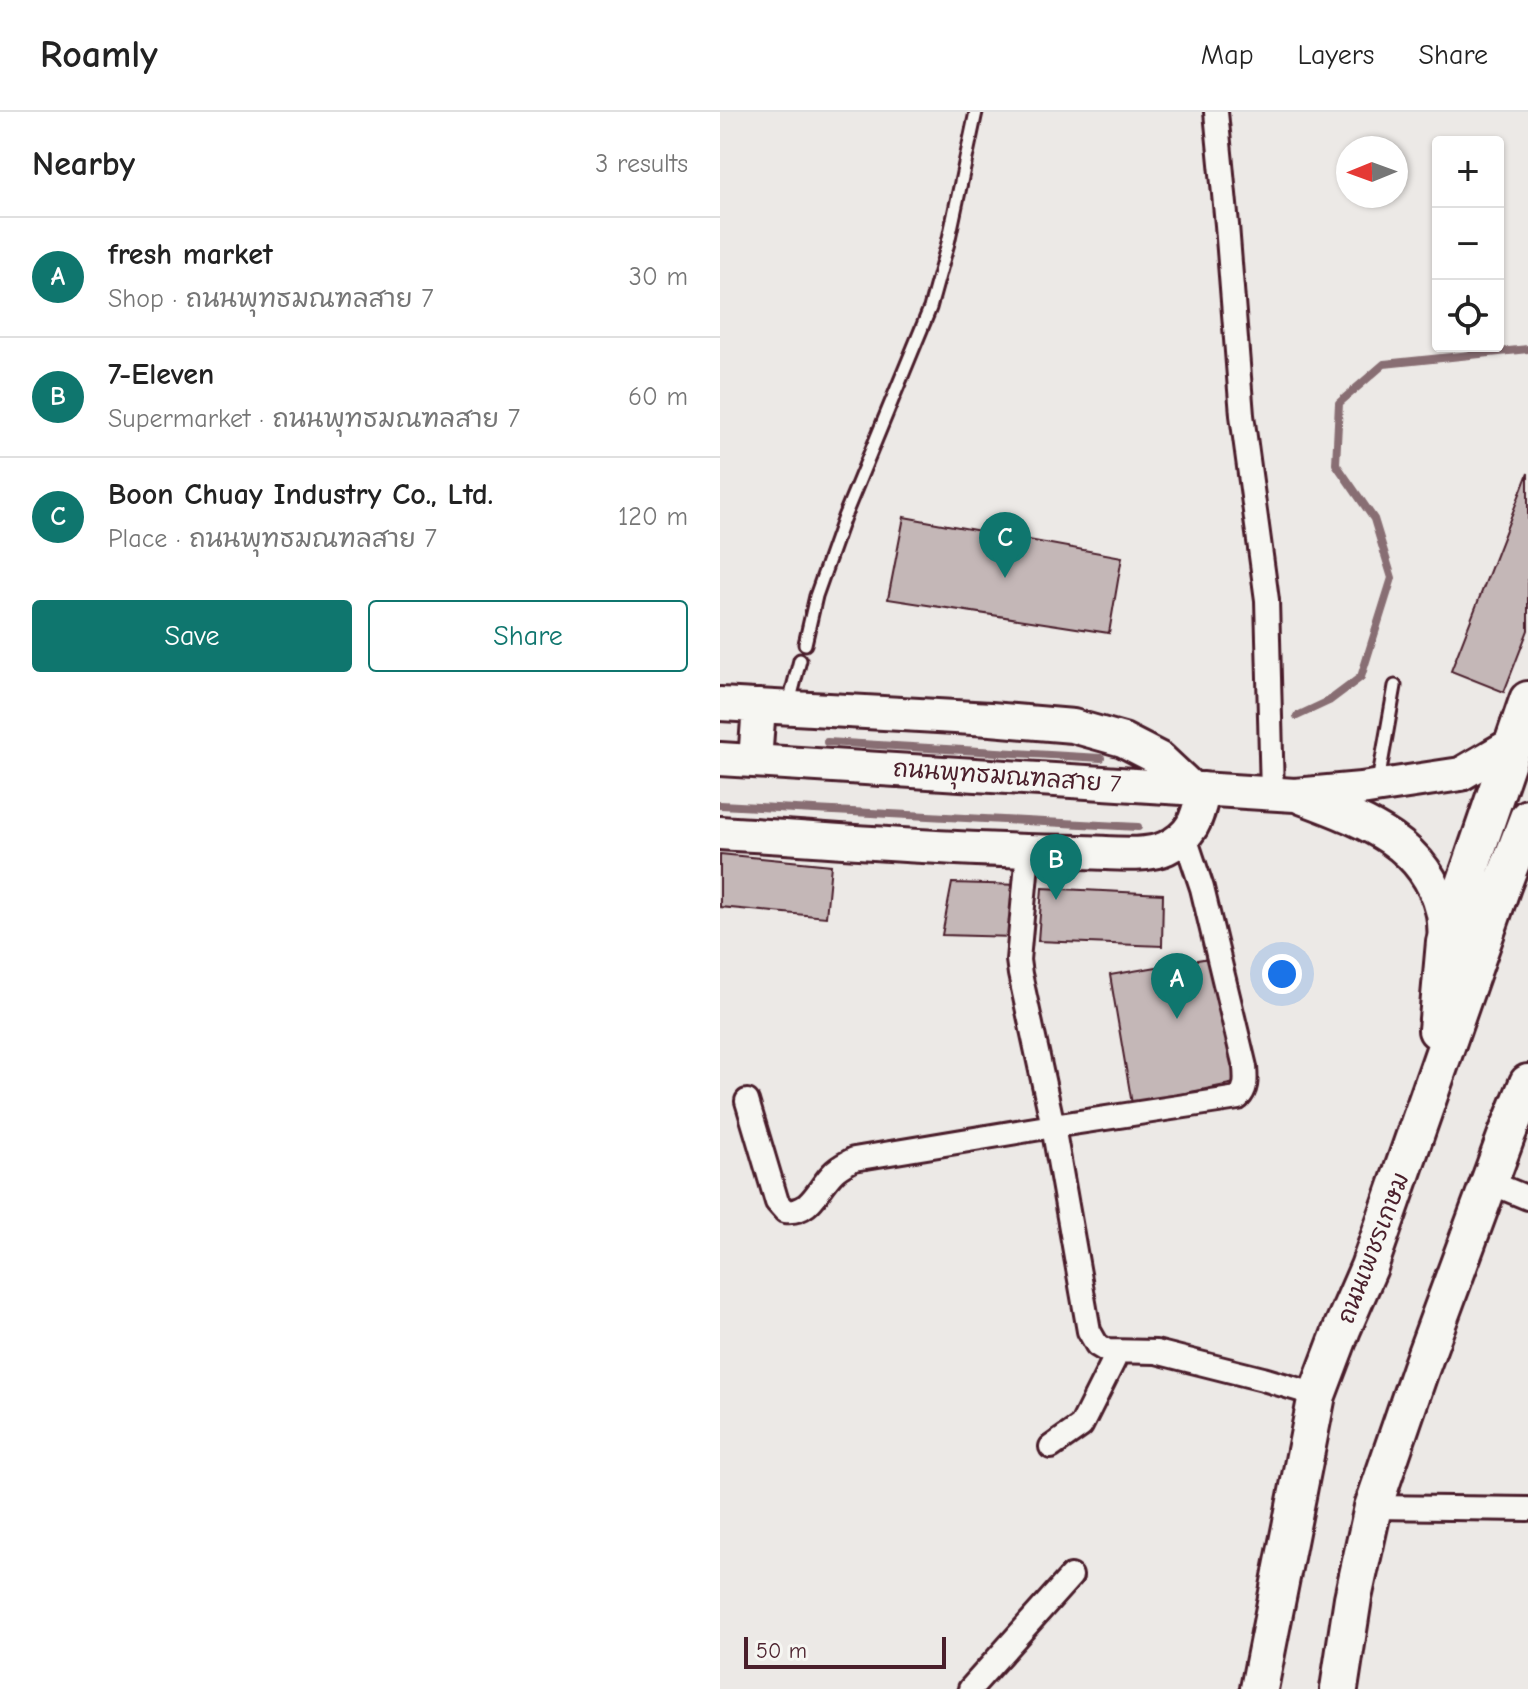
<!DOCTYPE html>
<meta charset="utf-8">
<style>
:root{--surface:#fff;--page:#f2f2f2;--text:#222;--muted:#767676;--line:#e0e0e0;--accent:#0f766e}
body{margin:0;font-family:"Comic Neue","Playpen Sans Thai",sans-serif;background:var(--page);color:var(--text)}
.controls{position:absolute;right:24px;top:24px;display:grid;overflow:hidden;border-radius:8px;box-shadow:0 2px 6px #0004}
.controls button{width:72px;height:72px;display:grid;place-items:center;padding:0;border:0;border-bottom:2px solid var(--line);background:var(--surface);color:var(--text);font:40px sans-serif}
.compass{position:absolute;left:616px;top:24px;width:72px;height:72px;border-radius:50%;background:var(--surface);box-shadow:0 2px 6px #0004;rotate:269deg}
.scale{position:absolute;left:24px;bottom:20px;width:202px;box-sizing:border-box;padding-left:8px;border:4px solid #4a1f2b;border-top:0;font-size:22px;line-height:28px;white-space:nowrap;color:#4a1f2b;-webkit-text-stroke:6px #f6f6f2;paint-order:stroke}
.you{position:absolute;left:562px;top:862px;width:28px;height:28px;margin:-20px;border:6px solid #fff;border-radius:50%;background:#1a73e8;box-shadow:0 0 0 12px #1a73e833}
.badge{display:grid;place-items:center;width:52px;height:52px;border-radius:50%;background:var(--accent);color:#fff;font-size:26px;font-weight:700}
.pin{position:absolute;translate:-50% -66px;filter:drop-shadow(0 2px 4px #0008)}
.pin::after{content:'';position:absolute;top:42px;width:28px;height:24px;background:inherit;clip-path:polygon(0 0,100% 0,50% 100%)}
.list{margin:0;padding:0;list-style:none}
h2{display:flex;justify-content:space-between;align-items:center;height:104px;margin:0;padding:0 32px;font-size:34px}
h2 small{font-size:26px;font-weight:400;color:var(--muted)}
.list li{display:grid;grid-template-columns:52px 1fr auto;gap:24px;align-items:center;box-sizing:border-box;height:120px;padding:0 32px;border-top:2px solid var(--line)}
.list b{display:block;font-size:30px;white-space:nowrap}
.list p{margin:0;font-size:26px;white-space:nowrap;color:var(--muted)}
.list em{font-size:26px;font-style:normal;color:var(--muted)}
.actions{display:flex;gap:16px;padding:24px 32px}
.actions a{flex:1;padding:18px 0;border:2px solid var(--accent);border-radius:8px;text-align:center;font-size:28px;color:var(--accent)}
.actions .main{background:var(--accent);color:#fff}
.icon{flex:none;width:44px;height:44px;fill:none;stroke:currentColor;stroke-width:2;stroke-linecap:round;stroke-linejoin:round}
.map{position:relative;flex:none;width:808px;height:1577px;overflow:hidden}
header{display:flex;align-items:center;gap:48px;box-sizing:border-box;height:112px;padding:0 40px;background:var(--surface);border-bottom:2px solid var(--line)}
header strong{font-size:38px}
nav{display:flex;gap:44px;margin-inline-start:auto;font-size:28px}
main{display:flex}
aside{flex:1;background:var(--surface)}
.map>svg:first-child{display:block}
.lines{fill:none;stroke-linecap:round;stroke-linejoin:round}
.stream{stroke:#886e73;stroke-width:8}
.building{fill:#c4b7b7;stroke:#4a1f2b;stroke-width:2}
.lane-casing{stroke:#4a1f2b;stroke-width:17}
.street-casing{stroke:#4a1f2b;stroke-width:28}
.secondary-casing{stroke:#4a1f2b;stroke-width:38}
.primary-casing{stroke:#4a1f2b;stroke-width:42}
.lane{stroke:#f6f6f2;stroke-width:11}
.street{stroke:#f6f6f2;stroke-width:22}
.secondary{stroke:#f6f6f2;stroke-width:32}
.primary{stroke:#f6f6f2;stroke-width:36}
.labels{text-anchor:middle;stroke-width:6;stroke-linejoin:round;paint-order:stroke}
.street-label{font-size:24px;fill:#4a1f2b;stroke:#f6f6f2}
</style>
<header>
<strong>Roamly</strong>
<nav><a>Map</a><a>Layers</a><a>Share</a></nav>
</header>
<main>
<aside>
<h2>Nearby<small>3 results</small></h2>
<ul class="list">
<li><span class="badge">A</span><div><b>fresh market</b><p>Shop · ถนนพุทธมณฑลสาย 7</p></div><em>30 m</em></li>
<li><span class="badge">B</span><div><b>7-Eleven</b><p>Supermarket · ถนนพุทธมณฑลสาย 7</p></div><em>60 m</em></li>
<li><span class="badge">C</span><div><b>Boon Chuay Industry Co., Ltd.</b><p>Place · ถนนพุทธมณฑลสาย 7</p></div><em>120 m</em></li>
</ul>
<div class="actions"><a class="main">Save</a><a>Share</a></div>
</aside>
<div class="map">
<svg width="808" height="1577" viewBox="0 0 808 1577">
<rect width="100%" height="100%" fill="#ece9e6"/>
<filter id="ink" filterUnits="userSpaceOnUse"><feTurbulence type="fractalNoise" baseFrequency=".0125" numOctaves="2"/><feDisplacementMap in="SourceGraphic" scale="16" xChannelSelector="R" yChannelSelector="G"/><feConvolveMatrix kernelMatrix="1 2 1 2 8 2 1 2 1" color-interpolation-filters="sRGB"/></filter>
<g filter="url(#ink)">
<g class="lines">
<path class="stream" d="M 577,604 L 609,589 L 641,565 L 672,466 L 654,407 L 616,352 L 619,291 L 664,252 L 808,237
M 107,630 L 381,646
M 0,693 L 418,715"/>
</g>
<path class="building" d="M 808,361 L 808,518 L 784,580 L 731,559 Z
M 184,405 L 402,445 L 389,521 L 168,487 Z
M 0,742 L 111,753 L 106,805 L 0,795 Z
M 232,771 L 302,773 L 295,825 L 222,823 Z
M 322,776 L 443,782 L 442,834 L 318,829 Z
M 495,845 L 515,971 L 412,992 L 390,863 Z"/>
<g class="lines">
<defs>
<path id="lane" d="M 85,532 L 96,484 L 124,405 L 210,196 L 228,131 L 256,0
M 68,595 L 80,548
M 658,670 L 675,574"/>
<path id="street" d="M 496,0 L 507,113 L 522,303 L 547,488 L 552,682
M 308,740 L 298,848 L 300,862 L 333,1014 L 369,1219 L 377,1233 L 387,1239 L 436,1240 L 543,1267 L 597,1283
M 27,989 L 57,1090 L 65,1099 C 91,1102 97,1077 113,1061 C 118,1055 127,1051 134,1047 L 333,1014 L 518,986 C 527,977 526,968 525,955 L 482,776 L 465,725
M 769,1070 L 808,1086
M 331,1335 L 361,1314 L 398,1240
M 653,1395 L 808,1397
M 250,1577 L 351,1464"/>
<path id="secondary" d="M 0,592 L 271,607 L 353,614 L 403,628 L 440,647 L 471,676
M 0,647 L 575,683 L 641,677 L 741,662 L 794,631
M 35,649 L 39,594
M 581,685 C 641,708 705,729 722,798 C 725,808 724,820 725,830
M 0,721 C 120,728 241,739 361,740 C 385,740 425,746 446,736 C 475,722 477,705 484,677"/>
<path id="primary" d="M 717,918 L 725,830 L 808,588
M 539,1577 L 597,1283 L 622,1217 L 649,1155 L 782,774 L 808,706
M 619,1577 L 633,1486 L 653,1395 L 700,1258 L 787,1022 L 808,971"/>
</defs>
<use href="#lane" class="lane-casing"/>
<use href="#street" class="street-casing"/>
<use href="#secondary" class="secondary-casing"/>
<use href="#primary" class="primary-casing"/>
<use href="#lane" class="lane"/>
<use href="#street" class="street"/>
<use href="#secondary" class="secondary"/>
<use href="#primary" class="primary"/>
</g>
</g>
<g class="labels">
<g class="street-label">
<text transform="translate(287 664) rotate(4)" y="8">ถนนพุทธมณฑลสาย 7</text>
<text transform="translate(653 1136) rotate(-69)" y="8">ถนนเพชรเกษม</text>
</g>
</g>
</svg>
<div class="controls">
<button>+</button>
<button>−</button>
<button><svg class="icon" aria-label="locate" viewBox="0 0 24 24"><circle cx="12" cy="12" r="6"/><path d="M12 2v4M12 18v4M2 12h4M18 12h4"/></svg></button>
</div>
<svg class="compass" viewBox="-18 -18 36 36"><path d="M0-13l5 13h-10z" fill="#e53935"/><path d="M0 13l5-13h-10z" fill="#767676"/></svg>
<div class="scale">50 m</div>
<div class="you"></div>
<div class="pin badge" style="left:457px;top:907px">A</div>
<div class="pin badge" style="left:336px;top:788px">B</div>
<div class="pin badge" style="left:285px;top:466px">C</div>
</div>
</main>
